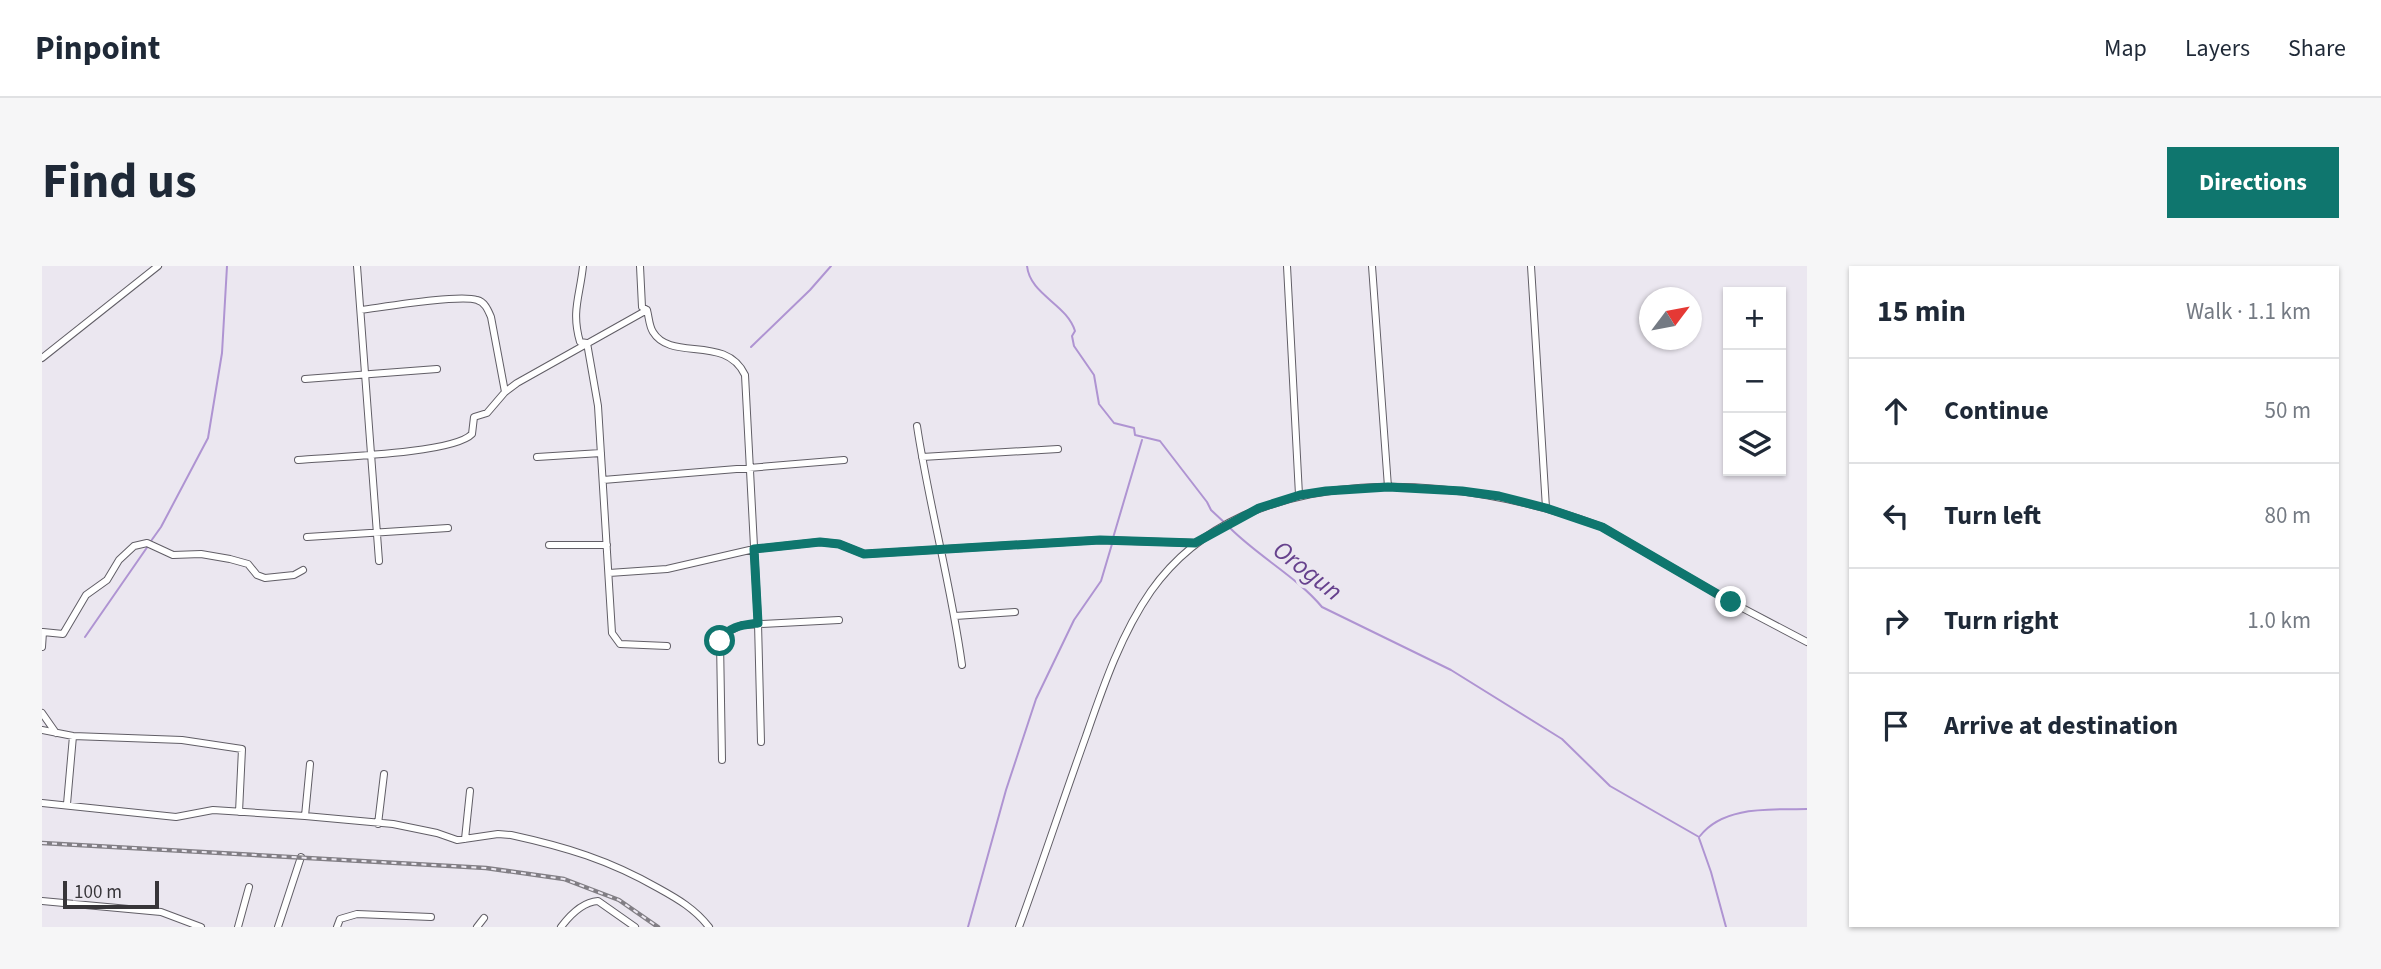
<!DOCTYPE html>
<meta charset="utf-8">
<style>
:root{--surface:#fff;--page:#f6f6f7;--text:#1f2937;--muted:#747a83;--line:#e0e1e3;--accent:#0f766e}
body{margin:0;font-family:"Source Sans 3",sans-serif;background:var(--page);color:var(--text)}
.controls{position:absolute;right:21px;top:21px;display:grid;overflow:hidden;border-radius:0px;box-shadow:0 2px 5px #0004}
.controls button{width:63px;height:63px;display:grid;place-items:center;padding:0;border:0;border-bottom:2px solid var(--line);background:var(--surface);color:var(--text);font:35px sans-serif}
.compass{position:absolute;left:1597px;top:21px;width:63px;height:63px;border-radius:50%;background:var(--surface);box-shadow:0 2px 5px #0004;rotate:58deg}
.scale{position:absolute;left:21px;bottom:18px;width:96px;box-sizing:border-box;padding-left:7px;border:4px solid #373539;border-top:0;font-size:19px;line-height:24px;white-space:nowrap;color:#373539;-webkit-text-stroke:5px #ebe7f0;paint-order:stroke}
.stop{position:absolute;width:21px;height:21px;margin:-16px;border:5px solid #0f766e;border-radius:50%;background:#fff}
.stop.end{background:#0f766e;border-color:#fff;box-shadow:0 2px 7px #0008}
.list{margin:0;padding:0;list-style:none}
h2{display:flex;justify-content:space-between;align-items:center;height:91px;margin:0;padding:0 28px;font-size:30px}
h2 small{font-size:23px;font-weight:400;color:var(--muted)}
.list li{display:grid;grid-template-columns:46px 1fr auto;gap:21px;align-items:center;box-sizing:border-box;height:105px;padding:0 28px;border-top:2px solid var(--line)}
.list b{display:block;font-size:26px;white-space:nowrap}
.list em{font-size:23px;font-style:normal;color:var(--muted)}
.icon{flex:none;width:38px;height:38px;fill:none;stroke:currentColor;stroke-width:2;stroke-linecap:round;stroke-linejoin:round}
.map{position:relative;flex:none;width:1765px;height:661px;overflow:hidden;border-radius:0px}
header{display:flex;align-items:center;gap:42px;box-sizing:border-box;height:98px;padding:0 35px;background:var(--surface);border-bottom:2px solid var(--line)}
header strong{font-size:33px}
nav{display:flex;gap:38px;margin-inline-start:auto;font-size:24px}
.intro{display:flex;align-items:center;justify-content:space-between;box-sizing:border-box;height:168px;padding:0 42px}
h1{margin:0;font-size:49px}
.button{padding:18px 32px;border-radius:0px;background:var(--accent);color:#fff;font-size:24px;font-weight:700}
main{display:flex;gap:42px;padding:0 42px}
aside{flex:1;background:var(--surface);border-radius:0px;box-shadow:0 2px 5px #0004}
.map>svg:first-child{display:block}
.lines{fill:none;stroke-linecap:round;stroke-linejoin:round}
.stream{stroke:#af94d2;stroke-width:2}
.street-casing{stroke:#615e66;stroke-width:8}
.street{stroke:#fff;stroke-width:6}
.rail-casing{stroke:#817e84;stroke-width:4.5}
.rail{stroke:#ebe7f0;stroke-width:2;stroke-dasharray:5;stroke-linecap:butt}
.route{stroke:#0f766e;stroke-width:9}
.labels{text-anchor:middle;stroke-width:7;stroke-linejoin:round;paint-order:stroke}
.water-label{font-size:26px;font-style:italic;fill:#66418d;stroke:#ebe7f0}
</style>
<header>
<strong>Pinpoint</strong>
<nav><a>Map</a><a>Layers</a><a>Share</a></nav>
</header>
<div class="intro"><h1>Find us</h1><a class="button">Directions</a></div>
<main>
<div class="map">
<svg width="1765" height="661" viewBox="0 0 1765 661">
<rect width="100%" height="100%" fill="#ebe7f0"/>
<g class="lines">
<path class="stream" d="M 985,0 C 988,29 1025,38 1033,65 L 1030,70 L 1032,80 L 1052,109 L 1057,138 L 1072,157 L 1092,162 L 1093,169 L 1118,175 L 1165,236 L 1169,244 L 1184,258
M 709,81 L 768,24 L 789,0
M 1188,262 C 1217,291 1255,311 1280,341 L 1409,404 L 1520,473 L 1568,520 L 1657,571
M 1071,272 L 1100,174
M 109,275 L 119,261 L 166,172 L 180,87 L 185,0
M 43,371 L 106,280
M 1658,570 C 1682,539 1730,544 1765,543
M 1657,572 L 1669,606 L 1684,661
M 926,661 L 964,524 L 994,433 L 1032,354 L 1059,315 L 1070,278"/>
<defs>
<path id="street" d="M 315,0 L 337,295
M 541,0 C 538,30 529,45 538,76 L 545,77 L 556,140 L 570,367 L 578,378 L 625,380
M 598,0 L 600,41 L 605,44 C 607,51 607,60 611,66 C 629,96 684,68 703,109 L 716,357 L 719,476
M 1245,0 L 1257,229
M 1330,0 L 1346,221
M 1489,0 L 1504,242
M 319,44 C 342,41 417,28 435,34 C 443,36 446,44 449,51 L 463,126
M 0,92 L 116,0
M 263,113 L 395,103
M 875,160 C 887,240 909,318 920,399
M 495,191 L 559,187
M 880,191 L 1016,183
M 256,194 C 289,191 411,188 430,168 L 432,151 L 445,147 L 463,126 L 475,117 L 605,44
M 561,214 L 802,194
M 265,271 L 406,262
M 507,279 L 565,279
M 567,307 L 625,303 L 712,283 L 778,276 L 797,278 L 822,288 L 1058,274 L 1153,277
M 913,350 L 973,346
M 0,381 L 1,366 L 21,368 L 44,329 L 65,314 L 77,294 L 92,280 L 105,277 L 131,289 L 159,288 L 188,293 L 206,298 L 215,309 L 223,312 L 252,309 L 261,304
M 0,447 L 14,467
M 0,464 L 31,470 L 140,474 L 200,483 L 197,546
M 680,494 L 678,375 L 683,367 L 700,359 L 797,354
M 0,537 L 134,551 L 171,544 L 263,550 L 351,558 L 395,567 L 415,574 L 456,568 L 469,569 C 524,581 567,594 616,622 C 636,633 653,643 667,661
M 25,538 L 31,470
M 263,550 L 268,498
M 336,558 L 342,508
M 423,573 L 428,525
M 0,635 L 119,646 L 159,661
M 196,661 L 207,621
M 236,661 L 259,591
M 295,661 L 298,653 L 315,648 L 389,651
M 435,661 L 442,652
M 519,661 C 528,649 540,636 556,635 L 593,661
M 977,661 C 1000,598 1021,534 1044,470 C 1061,421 1079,368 1109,325 C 1206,188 1422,208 1560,261 L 1689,336 L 1765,376"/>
</defs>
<use href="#street" class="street-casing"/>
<use href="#street" class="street"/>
<defs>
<path id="rail" d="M 0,577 L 444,602 L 522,613 L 577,634 L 616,661"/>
</defs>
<use href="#rail" class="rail-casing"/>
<use href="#rail" class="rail"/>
</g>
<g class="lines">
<path class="route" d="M 678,375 C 686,360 701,359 716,357 L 712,283 L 778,276 L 797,278 L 822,288 L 1058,274 L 1153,277 L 1217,242 L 1258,229 L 1284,225 L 1346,221 L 1420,225 L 1457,230 L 1504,242 L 1560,261 L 1689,336"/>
</g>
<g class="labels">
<g class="water-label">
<text transform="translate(1266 304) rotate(38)" y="9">Orogun</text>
</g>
</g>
</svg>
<div class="controls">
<button>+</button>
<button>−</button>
<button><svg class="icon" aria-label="layers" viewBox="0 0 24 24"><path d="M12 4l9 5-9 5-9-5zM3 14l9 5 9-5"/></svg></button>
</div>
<svg class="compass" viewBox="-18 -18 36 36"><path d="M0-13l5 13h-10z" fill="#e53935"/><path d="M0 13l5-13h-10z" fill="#747a83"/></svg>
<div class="scale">100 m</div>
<div class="stop" style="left:678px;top:375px"></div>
<div class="stop end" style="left:1689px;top:336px"></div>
</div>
<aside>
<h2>15 min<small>Walk · 1.1 km</small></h2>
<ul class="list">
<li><svg class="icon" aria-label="ahead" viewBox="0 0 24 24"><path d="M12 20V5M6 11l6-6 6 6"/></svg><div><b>Continue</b></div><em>50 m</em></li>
<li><svg class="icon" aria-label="left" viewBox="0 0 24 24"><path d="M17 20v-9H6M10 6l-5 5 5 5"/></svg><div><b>Turn left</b></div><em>80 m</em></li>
<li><svg class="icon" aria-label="right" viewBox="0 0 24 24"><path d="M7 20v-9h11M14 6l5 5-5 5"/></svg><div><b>Turn right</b></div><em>1.0 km</em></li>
<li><svg class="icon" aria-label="arrive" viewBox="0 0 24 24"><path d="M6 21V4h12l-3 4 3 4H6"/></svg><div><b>Arrive at destination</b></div></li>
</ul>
</aside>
</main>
